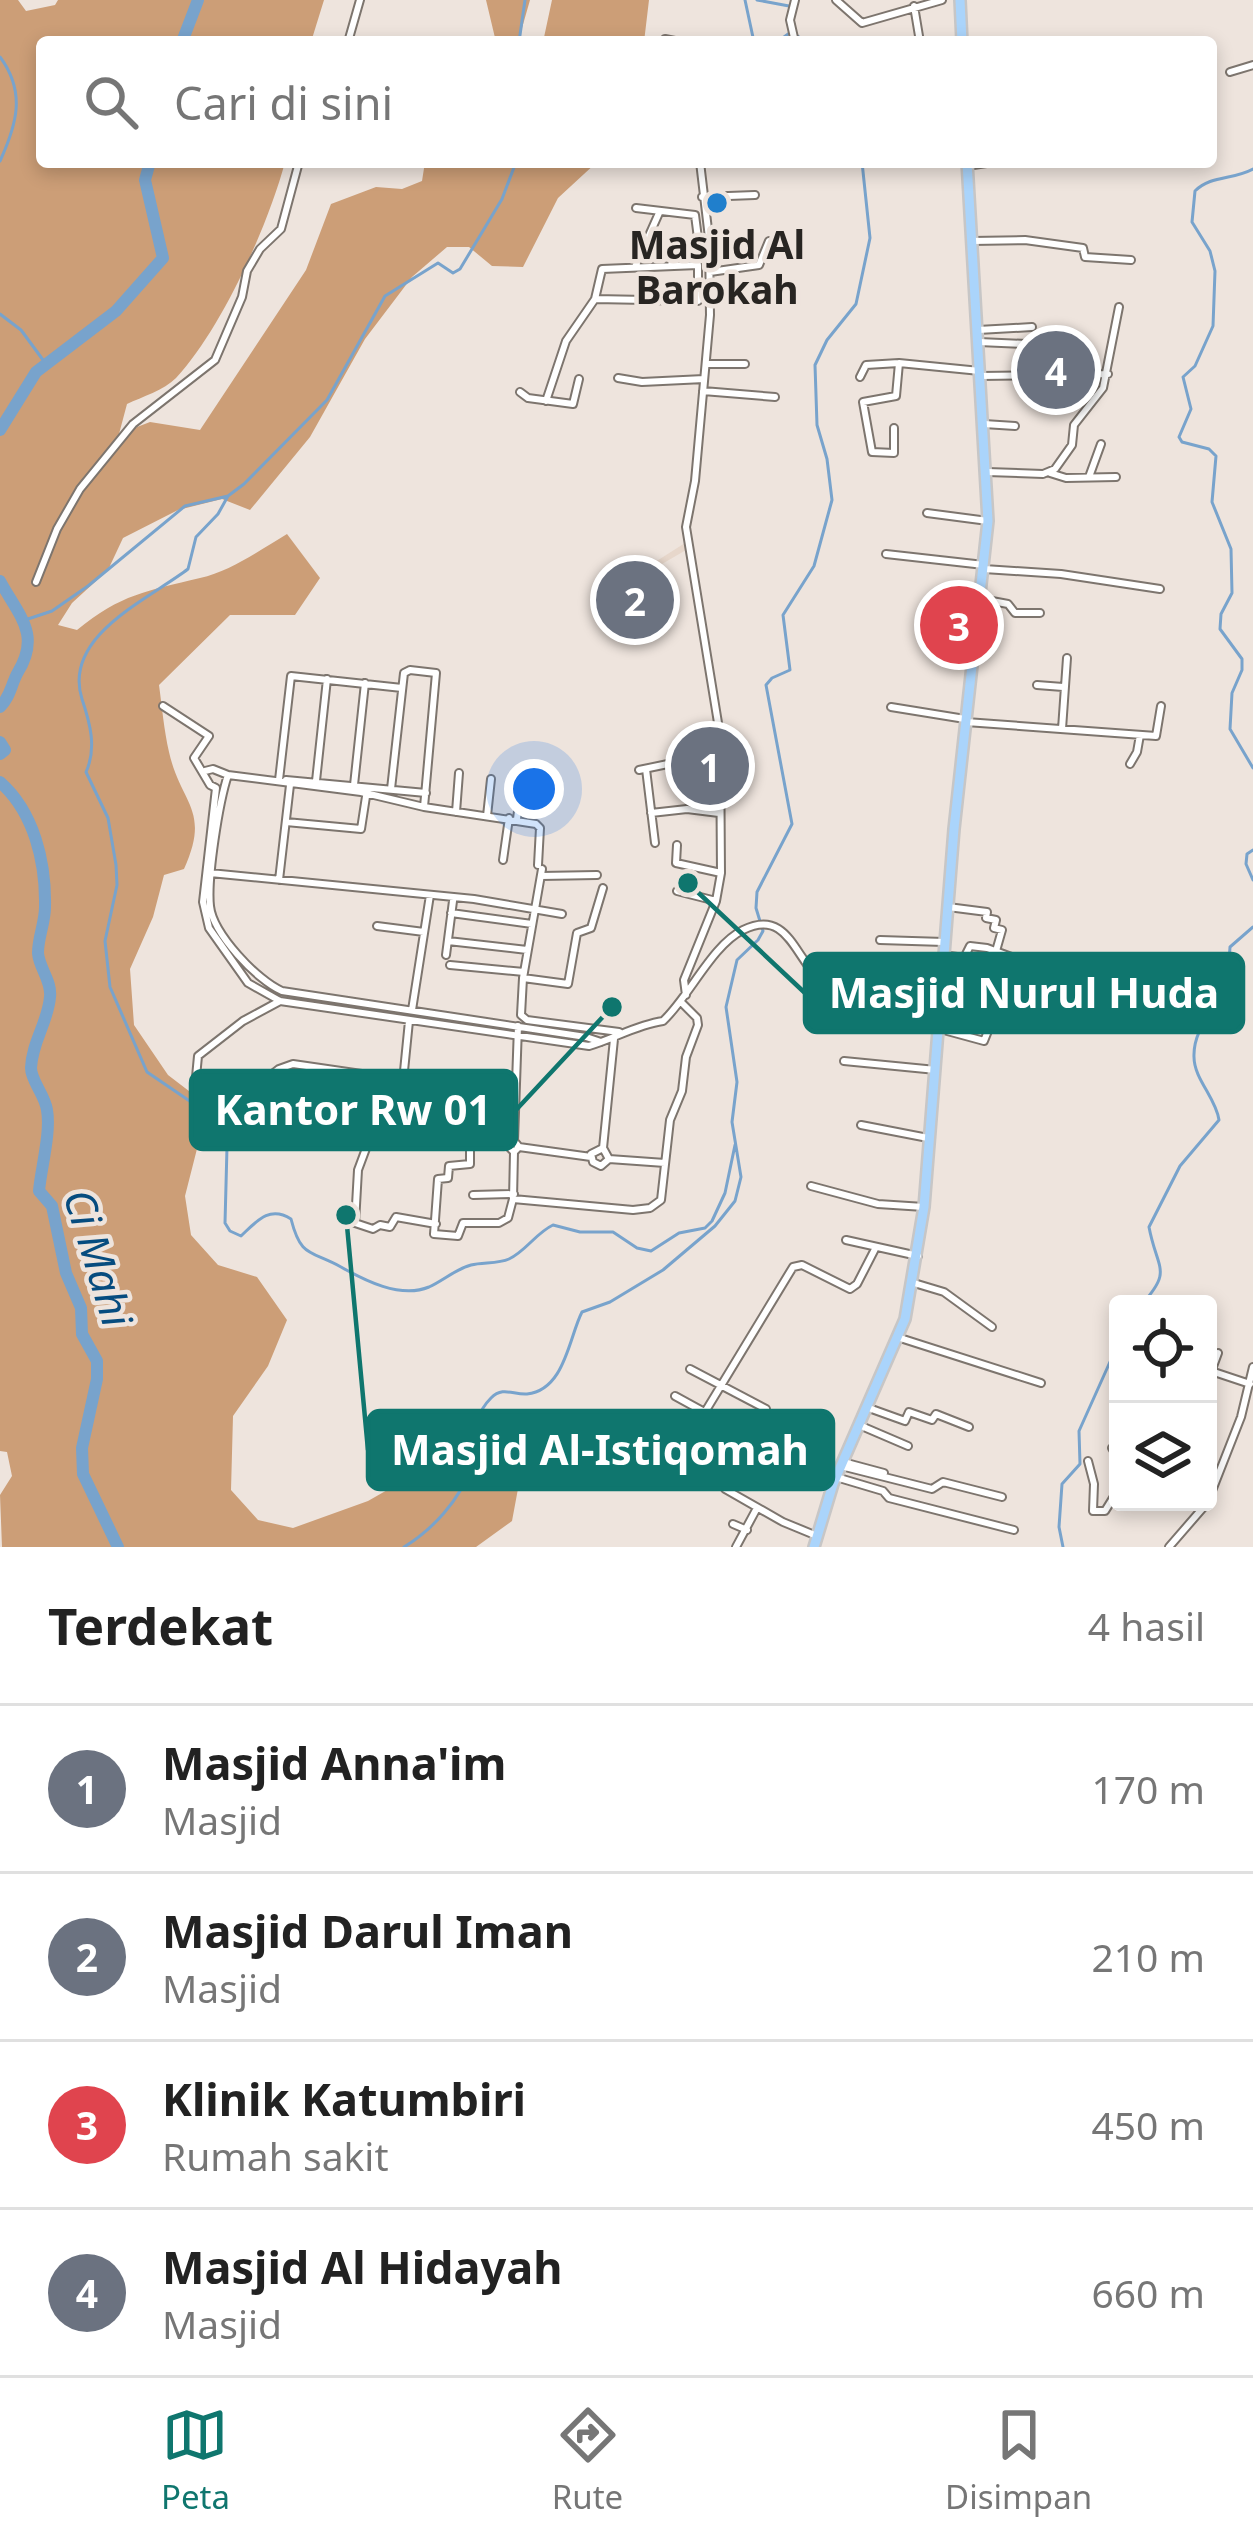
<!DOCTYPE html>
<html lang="id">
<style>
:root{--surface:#fff;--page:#f2f2f2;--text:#222;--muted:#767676;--line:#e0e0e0;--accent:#0f766e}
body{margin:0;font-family:"Noto Sans",sans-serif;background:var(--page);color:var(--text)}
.controls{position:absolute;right:36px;bottom:36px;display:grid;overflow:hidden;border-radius:12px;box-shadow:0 6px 18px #0003}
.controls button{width:108px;height:108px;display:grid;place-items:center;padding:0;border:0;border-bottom:3px solid var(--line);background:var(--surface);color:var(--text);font:60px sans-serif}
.you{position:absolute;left:534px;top:789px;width:42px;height:42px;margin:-30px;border:9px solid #fff;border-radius:50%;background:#1a73e8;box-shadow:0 0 0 18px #1a73e833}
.badge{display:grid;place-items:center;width:78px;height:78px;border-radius:50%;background:var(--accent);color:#fff;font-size:39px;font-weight:700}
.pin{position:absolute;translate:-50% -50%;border:6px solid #fff;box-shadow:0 3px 12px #0006}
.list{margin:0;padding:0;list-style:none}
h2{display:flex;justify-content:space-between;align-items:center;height:156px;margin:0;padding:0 48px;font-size:51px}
h2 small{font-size:39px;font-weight:400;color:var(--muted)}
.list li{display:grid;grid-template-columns:78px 1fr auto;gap:36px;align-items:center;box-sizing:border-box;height:168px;padding:0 48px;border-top:3px solid var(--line)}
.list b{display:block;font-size:45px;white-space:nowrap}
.list p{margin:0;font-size:39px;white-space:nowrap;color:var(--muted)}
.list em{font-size:39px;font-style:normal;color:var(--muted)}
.icon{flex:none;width:66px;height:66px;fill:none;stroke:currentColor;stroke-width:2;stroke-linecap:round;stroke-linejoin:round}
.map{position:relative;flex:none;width:1253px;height:1547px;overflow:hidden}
.search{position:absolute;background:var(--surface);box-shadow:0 6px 18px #0003;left:36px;right:36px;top:36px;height:132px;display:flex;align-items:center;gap:30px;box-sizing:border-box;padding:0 42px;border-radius:12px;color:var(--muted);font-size:45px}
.sheet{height:828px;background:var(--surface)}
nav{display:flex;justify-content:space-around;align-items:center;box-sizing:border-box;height:168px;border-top:3px solid var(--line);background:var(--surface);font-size:33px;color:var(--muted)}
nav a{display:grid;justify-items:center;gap:6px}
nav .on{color:var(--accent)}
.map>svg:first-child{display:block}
.built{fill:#e7d7cb}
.forest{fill:#cc9e77}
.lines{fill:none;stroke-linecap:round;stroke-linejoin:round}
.stream{stroke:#78a3cc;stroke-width:3}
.river{stroke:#78a3cc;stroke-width:12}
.minor-casing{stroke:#7d756e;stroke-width:10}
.major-casing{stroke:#c7c6c6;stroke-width:14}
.minor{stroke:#fff;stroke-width:6}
.major{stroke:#aad4fb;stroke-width:9}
.poi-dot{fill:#207fcc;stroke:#eee4dd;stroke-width:4.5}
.labels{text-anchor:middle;stroke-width:9;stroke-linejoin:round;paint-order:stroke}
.poi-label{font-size:39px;font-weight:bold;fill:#282522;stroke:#eee4dd}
.water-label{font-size:42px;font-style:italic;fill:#064c7f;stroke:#eee4dd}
.leader{fill:none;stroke:#0f766e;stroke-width:4.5}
.callout-dot{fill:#0f766e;stroke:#eee4dd;stroke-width:4.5}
.callout{fill:#0f766e;stroke:#0f766e;stroke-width:4.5}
.callout-label{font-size:42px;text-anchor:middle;font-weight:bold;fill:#fff}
</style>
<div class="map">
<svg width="1253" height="1547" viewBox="0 0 1253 1547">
<rect width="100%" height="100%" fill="#eee4dd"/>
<path class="built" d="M 685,543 L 686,550 L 650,571 L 646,614 L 611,617 L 616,571 L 652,564 Z"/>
<path class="forest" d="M 0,0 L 18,0 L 26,11 L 55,5 L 58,0 L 324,0 L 311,42 L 42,42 L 42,162 L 285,162 C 268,226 221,330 176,378 C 164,390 142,397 127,404 L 119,434 L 150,422 L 200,430 L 306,270 L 331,204 L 376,187 L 402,189 L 422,181 L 425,162 L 597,162 L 558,198 L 523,267 L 492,266 L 469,247 L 447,247 L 412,277 L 365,339 L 310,437 L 250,510 L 222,499 L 178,510 L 123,538 L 108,570 L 72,603 L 58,625 L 77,630 C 121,594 147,591 200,578 C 231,571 260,550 287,534 L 320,578 L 295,615 L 230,615 L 159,685 C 162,707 164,730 169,752 C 181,805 211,809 184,869 L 164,875 L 153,917 L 130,969 L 134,1025 L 168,1075 L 219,1114 L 229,1138 L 199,1141 L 185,1196 L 191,1235 L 218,1265 L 257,1277 L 287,1320 L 268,1366 L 233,1416 L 231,1490 L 258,1520 L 293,1528 L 368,1501 L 417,1473 L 446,1468 L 476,1444 L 500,1442 L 520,1478 L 512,1521 L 476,1547 L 2,1547 L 0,1495 L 12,1476 L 7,1452 L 0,1451 Z
M 486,0 L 530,0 L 518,42 L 496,42 Z
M 552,0 L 649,0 L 644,42 L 543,42 Z"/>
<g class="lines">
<path class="stream" d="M 745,0 L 754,42
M 757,0 L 789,6
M 519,42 L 525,0
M 777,42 L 791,32 L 807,42
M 0,57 C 26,92 17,124 0,161
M 1253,169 C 1233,180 1211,175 1195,191 L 1192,222 L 1210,251 L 1215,271 L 1213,326 L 1195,366 L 1183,377 L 1191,409 L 1179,437 L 1182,442 L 1209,449 L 1216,456 L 1212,502 L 1231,549 L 1232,593 L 1221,614 L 1220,629 L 1242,659 L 1242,670 L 1232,693 L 1230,729 L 1253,768
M 0,314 L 21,330 L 46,364
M 228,496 L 218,514 L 196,537 L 188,569 C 149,599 62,636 82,699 C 90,723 97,748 86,772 L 108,818 L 116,865 L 117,885 L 105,941 L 110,987 L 147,1072 L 197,1106 L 227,1147 L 225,1223 L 230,1231 L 241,1236 C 256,1222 269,1205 291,1219 C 301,1258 310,1250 341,1267 C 364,1280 400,1299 429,1287 C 444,1280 456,1269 471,1265 C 483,1262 498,1264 509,1259 C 526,1251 536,1233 553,1225 L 580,1232 L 613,1232 L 637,1248 L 651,1251 L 679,1233 L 705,1228 L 712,1221 L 725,1193 L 735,1145
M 22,621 L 52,611 L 88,586 L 185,506 L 228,496 L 244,484 L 327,400 L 385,296 L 438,263 L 453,273 L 460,269 L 502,199 L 516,162
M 0,749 L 5,747
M 1253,850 L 1247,854 L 1246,864 L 1253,880
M 1142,1304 C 1173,1270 1157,1270 1149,1227 L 1180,1166 L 1219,1120 C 1216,1098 1194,1079 1194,1057 C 1193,1032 1210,1015 1221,995 C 1228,981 1229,962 1230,947 L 1253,927
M 404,1547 C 432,1530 460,1500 470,1469 C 478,1446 468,1421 491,1398 C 503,1386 513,1395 527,1394 C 565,1390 569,1337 582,1312 L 610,1302 L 663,1270 L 715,1226 L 735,1201 L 741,1177 L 732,1122 L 737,1082 L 726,1007 L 737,960 L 758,940 L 763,931 L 756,908 L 757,892 L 792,824 L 766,685 L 772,678 L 790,670 L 783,615 L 814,566 L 832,500 L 827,459 L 817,425 L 815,365 L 827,340 L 856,304 L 870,238 L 862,162
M 1063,1547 L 1059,1527 L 1062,1484 L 1080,1464 L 1079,1431 L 1118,1344"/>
<path class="river" d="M 182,42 L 198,0
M 0,430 L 36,372 L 116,311 L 163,258 L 145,180 L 150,162
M 0,581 C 19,616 41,634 18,672 C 11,684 11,696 0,707
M 0,742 L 5,750 L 0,754
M 0,782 C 34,812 46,862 45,907 C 45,923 38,937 38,953 C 39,968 52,981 50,997 C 48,1022 32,1042 31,1068 C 31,1081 45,1095 47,1110 C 51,1133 41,1168 39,1191 L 52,1206 L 66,1273 L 81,1308 L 82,1334 L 97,1361 L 97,1379 L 82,1448 L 83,1474 L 118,1547"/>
<defs>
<path id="minor" d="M 836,0 L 862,23 L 942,0
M 914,6 L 920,42
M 665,39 L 680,42
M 348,42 L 360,0
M 795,42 L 790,20 L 795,0
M 1230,72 L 1253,65
M 967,166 L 993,162
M 702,197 L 755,195
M 636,208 L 695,215 L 699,246
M 972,241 L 1025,240 L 1083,248 L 1085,257 L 1131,260
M 671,265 L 677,248 L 703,246
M 635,267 L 659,213
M 710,272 L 759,265 L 769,241
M 978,330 L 1032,327
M 979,342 L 1070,346
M 707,364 L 745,364
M 981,376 L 1108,374
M 860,377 L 866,365 L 899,363 L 980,371
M 618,378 L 642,382 L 704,379
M 703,391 L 775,397
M 520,392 L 528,398 L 573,404 L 579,379
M 546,401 L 566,341 L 595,299 L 602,269 L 698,265 L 698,301 L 595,299
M 984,424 L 1015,426
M 894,428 L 894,453 L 872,452 L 863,402 L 896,396 L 899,363
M 987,472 L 1043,474 L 1055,469 L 1072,445 L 1074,425 L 1103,388 L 1119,307
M 1050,473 L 1066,478 L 1116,477
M 1089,477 L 1101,444
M 927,513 L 988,521
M 886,554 L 984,565
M 984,569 L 1061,574 L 1160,589
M 36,582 L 57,529 L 80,489 L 133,424 L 215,360 L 242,297 L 247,271 L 260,249 L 281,229 L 299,162
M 981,599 L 1008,604 L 1015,613 L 1040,613
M 1037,685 L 1063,687
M 163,706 L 209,736 L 194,758 L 210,785 L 216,788 L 203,902 L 209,928 L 248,983 L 280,1001 L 589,1046 C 616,1038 636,1025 663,1021 C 689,997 712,945 743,930 C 789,907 795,961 821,979 C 853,1000 901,1001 938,1007
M 891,707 L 965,719
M 966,722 L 1156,736 L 1161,706
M 1062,729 L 1067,658
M 1130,764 L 1137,752 L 1140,735
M 646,769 L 655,843
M 639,770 L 682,761
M 205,771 L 213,769 L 228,775 C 219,802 207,878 210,906 C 213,934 258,981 282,991 L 586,1037 L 601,1042
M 228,775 L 361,792 L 424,807 L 536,824 L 540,828 L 538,865
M 279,780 L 291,676 L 402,688
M 286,780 L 426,793
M 316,781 L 327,679
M 354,785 L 365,683
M 391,789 L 404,673 L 410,670 L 436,673 L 424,807
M 694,809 L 695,731
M 456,812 L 459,773
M 651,813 L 687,809 L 719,813
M 487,816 L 491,779
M 517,819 L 523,770
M 286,822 L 361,829 L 367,790
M 677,845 L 676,863 L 721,873
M 503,860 L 509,818
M 542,869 L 523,978 L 521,1015 L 527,1020 L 619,1032
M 210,873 L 474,899 L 562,914
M 541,876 L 597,875
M 279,880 L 290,785
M 677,891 L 716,901
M 948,907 L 987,912 L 986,918 L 996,920 L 994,928 L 1002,930 L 996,951
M 451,913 L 532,924
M 377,926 L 424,932
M 880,940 L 944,942
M 448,941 L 527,950
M 446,955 L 453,901
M 942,955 L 980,960 L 1081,997
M 964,958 L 970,946 L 987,948 L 1093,987 L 1092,1002 L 1112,1010 L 1108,1021
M 450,965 L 524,972
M 901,975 L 907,983 L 940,978
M 523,978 L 568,984 L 577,933 L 591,928 L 603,888
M 686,995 L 684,980 L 716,901 L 721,873 L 720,735 L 686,527 L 695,481 L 710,315 L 709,238 L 700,162
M 280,1001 L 243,1021 L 198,1056 L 196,1077 L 215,1097 L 244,1111 L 294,1113 L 508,1146
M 412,1010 L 430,895
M 940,1029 L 984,1041 L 990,1026
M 844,1061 L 936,1070
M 382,1078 L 374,1127 L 358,1170 L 355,1223 L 373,1229 L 380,1225 L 390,1227 L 396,1217 L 436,1224
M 403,1081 L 409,1021
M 231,1106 L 279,1069 L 293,1064 L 513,1096
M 861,1125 L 928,1138
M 407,1132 L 414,1083
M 514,1141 L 518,1026
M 470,1142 L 470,1164 L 449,1166 L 448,1178 L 438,1179 L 434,1234 L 458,1236 L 463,1223 L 499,1223 L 508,1218 L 513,1199 L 514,1152 L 508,1146 L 514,1141 L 519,1147 L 514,1152
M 519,1147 L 591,1157
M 603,1148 L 614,1039
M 609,1159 L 603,1148 L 591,1154 L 593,1162 L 601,1166 L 609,1159 L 665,1163
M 811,1186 L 878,1204 L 924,1207
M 473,1195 L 514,1194
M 513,1199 L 633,1210 L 650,1208 L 661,1200 L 670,1120 L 682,1091 L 686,1057 L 698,1025 L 697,1018 L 681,1002
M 846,1240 L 918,1256
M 914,1283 L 944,1292 L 992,1327
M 897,1337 L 1041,1383
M 690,1369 L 766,1409
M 1208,1370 L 1250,1384
M 1208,1380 L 1218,1353
M 675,1396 L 717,1419
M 866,1407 L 905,1421 L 909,1412 L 932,1420 L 936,1414 L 969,1427
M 705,1412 L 793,1267 L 802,1265 L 850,1289 L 857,1284 L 875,1249
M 859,1425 L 908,1446
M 758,1442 L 788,1455 L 833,1484
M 1112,1448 L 1118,1458
M 1088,1461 L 1094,1484 L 1093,1511 L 1105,1511 L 1118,1490
M 843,1462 L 884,1473
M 841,1466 L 932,1489 L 943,1482 L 1002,1497
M 836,1477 L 883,1491 L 889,1498 L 1014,1530
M 725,1489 L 783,1522 L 817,1536
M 1208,1501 L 1241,1417 L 1253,1367
M 733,1524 L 747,1530
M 736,1547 L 757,1508
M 1169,1547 L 1208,1502"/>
<path id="major" d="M 960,0 L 962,42
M 814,1547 L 833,1484 L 905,1319 L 924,1207 L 954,829 L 988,521 L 967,162"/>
</defs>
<use href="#minor" class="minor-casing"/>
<use href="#major" class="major-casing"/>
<use href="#minor" class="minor"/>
<use href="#major" class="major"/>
</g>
<circle class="poi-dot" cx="717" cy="203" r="12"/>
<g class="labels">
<g class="poi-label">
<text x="717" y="259">Masjid Al<tspan x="717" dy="45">Barokah</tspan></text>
</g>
<g class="water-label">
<text transform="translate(98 1258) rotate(73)" y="15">Ci Mahi</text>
</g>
</g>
<path class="leader" d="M688 883L805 993M612 1007L516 1110M346 1215L368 1450"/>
<g class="callout-dot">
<circle cx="688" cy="883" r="12"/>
<circle cx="612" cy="1007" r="12"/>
<circle cx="346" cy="1215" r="12"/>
</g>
<g class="callout">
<rect x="805" y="954" width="438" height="78" rx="12"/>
<rect x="191" y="1071" width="325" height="78" rx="12"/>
<rect x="368" y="1411" width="465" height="78" rx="12"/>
</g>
<g class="callout-label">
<text x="1024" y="1008">Masjid Nurul Huda</text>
<text x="353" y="1125">Kantor Rw 01</text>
<text x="600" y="1465">Masjid Al-Istiqomah</text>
</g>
</svg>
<div class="controls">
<button><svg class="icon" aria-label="locate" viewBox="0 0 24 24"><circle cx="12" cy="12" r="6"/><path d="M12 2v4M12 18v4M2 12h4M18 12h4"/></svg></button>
<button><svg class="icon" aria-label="layers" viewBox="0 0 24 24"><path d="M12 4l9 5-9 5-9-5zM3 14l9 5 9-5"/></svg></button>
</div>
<div class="you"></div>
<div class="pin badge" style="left:710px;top:766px;background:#6b7280">1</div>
<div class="pin badge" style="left:635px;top:600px;background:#6b7280">2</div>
<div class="pin badge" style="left:959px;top:625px;background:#e0444e">3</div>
<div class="pin badge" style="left:1056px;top:370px;background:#6b7280">4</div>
<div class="search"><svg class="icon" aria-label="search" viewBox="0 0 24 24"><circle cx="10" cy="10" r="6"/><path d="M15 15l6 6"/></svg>Cari di sini</div>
</div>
<section class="sheet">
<h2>Terdekat<small>4 hasil</small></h2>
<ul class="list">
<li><span class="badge" style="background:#6b7280">1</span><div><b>Masjid Anna'im</b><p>Masjid</p></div><em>170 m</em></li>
<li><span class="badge" style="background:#6b7280">2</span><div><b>Masjid Darul Iman</b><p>Masjid</p></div><em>210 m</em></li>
<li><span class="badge" style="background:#e0444e">3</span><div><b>Klinik Katumbiri</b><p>Rumah sakit</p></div><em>450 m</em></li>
<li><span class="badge" style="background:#6b7280">4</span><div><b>Masjid Al Hidayah</b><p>Masjid</p></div><em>660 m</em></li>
</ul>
</section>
<nav>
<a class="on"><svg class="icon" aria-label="map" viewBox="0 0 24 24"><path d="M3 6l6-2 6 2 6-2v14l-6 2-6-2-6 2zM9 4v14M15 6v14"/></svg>Peta</a>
<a><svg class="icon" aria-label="directions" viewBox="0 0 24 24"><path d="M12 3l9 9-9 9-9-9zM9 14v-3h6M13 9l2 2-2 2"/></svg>Rute</a>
<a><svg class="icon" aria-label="saved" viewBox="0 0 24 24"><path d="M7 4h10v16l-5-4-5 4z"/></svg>Disimpan</a>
</nav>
